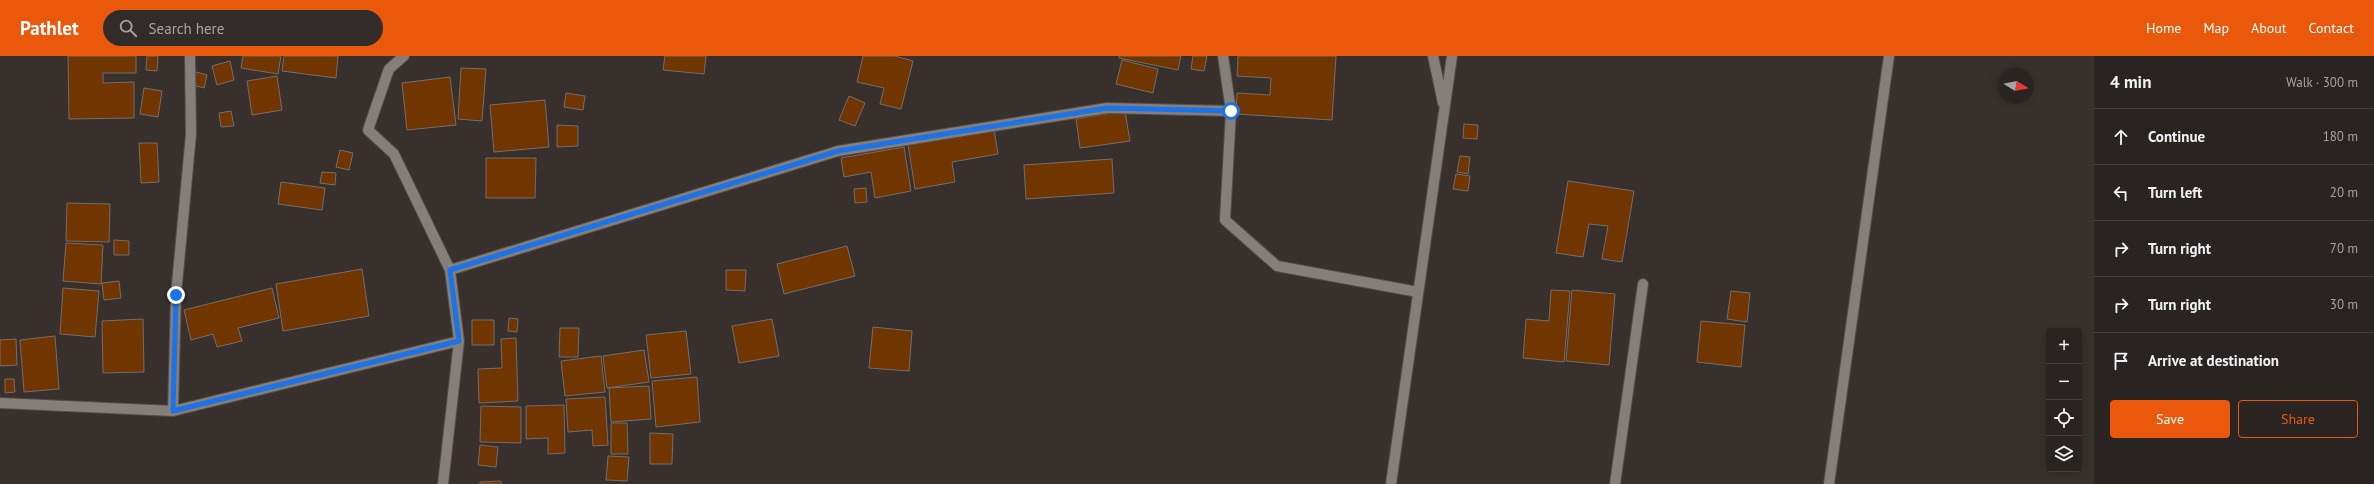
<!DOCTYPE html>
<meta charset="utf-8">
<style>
:root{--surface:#292421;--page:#312c2a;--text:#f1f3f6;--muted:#a5a4a5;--line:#45413f;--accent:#ea580c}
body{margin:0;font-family:"PT Sans",sans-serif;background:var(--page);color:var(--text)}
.controls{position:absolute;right:12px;bottom:12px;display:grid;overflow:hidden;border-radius:4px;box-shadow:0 2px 10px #0003}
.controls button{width:36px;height:36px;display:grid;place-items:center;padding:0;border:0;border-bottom:1px solid var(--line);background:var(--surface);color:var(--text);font:20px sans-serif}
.compass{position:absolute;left:1998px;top:12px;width:36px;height:36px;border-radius:50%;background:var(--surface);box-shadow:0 2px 10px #0003;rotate:100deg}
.stop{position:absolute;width:12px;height:12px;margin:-9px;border:3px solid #1a73e8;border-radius:50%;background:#fff}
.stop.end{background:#1a73e8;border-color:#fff;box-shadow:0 1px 4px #0008}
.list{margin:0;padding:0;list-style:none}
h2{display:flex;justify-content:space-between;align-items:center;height:52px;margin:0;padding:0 16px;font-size:17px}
h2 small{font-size:13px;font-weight:400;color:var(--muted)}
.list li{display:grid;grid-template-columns:26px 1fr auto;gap:12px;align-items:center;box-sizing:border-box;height:56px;padding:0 16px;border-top:1px solid var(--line)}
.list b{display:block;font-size:15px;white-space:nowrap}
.list em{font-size:13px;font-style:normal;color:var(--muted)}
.actions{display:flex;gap:8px;padding:12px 16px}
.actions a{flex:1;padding:9px 0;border:1px solid var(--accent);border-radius:4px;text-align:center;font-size:14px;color:var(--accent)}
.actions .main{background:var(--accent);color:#fff}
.icon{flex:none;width:22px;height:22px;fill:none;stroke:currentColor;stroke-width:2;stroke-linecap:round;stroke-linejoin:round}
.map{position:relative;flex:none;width:2094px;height:428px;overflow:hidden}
header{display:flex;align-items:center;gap:24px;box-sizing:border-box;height:56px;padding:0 20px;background:var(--accent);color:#fff}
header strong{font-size:19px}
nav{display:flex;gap:22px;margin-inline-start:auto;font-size:14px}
.search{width:280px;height:36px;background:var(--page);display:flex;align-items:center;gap:10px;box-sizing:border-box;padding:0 14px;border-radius:22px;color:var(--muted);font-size:15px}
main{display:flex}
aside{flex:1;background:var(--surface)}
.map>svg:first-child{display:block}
.building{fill:#703500;stroke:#756d68}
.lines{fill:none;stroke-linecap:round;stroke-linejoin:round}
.minor-casing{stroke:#544d4a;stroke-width:12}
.minor{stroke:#867e79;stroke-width:10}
.route{stroke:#1a73e8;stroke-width:5}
</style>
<header>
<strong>Pathlet</strong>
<div class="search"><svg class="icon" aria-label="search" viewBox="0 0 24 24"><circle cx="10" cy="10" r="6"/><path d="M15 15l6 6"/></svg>Search here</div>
<nav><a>Home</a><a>Map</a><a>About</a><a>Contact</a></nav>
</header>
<main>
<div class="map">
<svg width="2094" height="428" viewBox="0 0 2094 428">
<rect width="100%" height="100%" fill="#37302c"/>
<path class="building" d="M 68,0 L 136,0 L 136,17 L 103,17 L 103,27 L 134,26 L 134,62 L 69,63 Z
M 147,0 L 158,0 L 157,15 L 146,14 Z
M 243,0 L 281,0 L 278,18 L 241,12 Z
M 284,0 L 338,0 L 336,22 L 282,15 Z
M 665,0 L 706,0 L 704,18 L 663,14 Z
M 863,0 L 895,0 L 913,5 L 901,53 L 880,48 L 884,32 L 857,26 Z
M 1119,0 L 1181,0 L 1178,14 L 1119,2 Z
M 1193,0 L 1207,0 L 1204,15 L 1191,13 Z
M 1238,0 L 1336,0 L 1332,64 L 1236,58 L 1237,37 L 1270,39 L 1271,22 L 1237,20 Z
M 1122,4 L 1158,13 L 1153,37 L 1116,28 Z
M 230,5 L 234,24 L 217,29 L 212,10 Z
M 461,12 L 486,13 L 482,65 L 458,63 Z
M 196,16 L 207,19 L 204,32 L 193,29 Z
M 277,20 L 282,54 L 252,59 L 247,25 Z
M 450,21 L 456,69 L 407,74 L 402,27 Z
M 144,32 L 162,35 L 158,61 L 140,58 Z
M 566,37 L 585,40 L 583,54 L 564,51 Z
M 849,40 L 865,47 L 855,70 L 839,64 Z
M 545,44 L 549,91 L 494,96 L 490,49 Z
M 231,55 L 234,70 L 221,71 L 219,57 Z
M 1125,55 L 1130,85 L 1080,92 L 1076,63 Z
M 1464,68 L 1478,69 L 1477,83 L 1463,82 Z
M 557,69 L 578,70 L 578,90 L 557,91 Z
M 994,73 L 998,98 L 952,106 L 955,126 L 915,133 L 908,88 Z
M 139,87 L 157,87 L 159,126 L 141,127 Z
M 904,91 L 911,135 L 875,142 L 871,116 L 844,121 L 841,102 Z
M 340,94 L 353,97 L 349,114 L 336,111 Z
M 1460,100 L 1470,101 L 1468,118 L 1457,116 Z
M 486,102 L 536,102 L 535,142 L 486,142 Z
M 1112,103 L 1114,137 L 1026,143 L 1024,109 Z
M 322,116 L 336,117 L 335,129 L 320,127 Z
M 1456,118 L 1470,120 L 1468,135 L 1453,133 Z
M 1568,125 L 1634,135 L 1622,206 L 1602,203 L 1608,170 L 1589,168 L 1583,201 L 1556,197 Z
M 281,126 L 325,132 L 322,154 L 278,148 Z
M 866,132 L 867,146 L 855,147 L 854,133 Z
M 67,147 L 110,148 L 109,186 L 66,185 Z
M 114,184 L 129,185 L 129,199 L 114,199 Z
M 66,187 L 103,189 L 101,228 L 63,225 Z
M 847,190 L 855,220 L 784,238 L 777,208 Z
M 362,213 L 369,260 L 283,275 L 276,228 Z
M 726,214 L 746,214 L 745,235 L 726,234 Z
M 119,225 L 121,242 L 104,244 L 102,227 Z
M 63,232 L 99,235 L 95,281 L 60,278 Z
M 272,232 L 279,262 L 238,272 L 242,285 L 217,291 L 213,278 L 191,284 L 184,254 Z
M 1551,234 L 1570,235 L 1564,306 L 1523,302 L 1526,263 L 1549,265 Z
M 1572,234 L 1615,238 L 1609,309 L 1566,305 Z
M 1731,235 L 1750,237 L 1747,266 L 1727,263 Z
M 509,262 L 518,263 L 517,276 L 508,275 Z
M 143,263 L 144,316 L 103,317 L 102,265 Z
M 772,263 L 779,300 L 739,307 L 732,270 Z
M 472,264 L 494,264 L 494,289 L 472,289 Z
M 1701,265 L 1745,269 L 1741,311 L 1697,306 Z
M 873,271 L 912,275 L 909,315 L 869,312 Z
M 560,272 L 579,272 L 578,301 L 559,301 Z
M 686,275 L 691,318 L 651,322 L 646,279 Z
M 55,280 L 59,333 L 24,336 L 20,284 Z
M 516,282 L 518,345 L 479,347 L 478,313 L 502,312 L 501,283 Z
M 16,283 L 17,309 L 0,310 L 0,284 Z
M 644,294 L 649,326 L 607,332 L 603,300 Z
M 601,300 L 605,336 L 565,340 L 561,305 Z
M 697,321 L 700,366 L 656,371 L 652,325 Z
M 5,323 L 14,323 L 15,336 L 5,337 Z
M 649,330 L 651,363 L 611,366 L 609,332 Z
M 605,341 L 608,389 L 593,390 L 592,374 L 568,376 L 566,343 Z
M 564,349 L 565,397 L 548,398 L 548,382 L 526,383 L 526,350 Z
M 481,350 L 521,351 L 521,387 L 480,386 Z
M 611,367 L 627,367 L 628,398 L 611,398 Z
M 650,377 L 673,378 L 672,408 L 650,408 Z
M 480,389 L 498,391 L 496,411 L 478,409 Z
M 608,400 L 629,401 L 627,425 L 606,424 Z
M 501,425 L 501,428 L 480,428 L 480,426 Z"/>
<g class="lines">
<defs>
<path id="minor" d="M 404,0 L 389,13 L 368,74 L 394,98 L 450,214 L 459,285 L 443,428
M 1223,0 L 1231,55 L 1225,164 L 1277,210 L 1418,236
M 1433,0 L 1443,47
M 450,214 L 838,95 L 1107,52 L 1231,55
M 0,347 L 173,355 L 459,285
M 173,355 L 176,239 L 191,78 L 190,0
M 1391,428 L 1452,0
M 1615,428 L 1643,228
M 1829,428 L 1889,0"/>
</defs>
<use href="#minor" class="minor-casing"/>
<use href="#minor" class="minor"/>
</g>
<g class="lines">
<path class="route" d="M 176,239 L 173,355 L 459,285 L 450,214 L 838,95 L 1107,52 L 1231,55"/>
</g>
</svg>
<div class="controls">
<button>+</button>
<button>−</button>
<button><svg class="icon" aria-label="locate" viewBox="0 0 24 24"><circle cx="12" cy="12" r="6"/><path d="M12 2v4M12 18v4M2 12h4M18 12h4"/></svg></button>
<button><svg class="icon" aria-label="layers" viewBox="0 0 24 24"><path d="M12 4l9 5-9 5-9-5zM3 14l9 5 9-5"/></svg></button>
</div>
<svg class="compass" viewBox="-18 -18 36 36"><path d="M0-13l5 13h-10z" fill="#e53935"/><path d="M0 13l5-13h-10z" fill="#a5a4a5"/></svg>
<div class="stop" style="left:1231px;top:55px"></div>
<div class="stop end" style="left:176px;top:239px"></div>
</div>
<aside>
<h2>4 min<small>Walk · 300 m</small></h2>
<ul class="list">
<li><svg class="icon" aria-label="ahead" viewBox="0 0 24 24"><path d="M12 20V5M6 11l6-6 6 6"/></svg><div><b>Continue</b></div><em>180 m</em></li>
<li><svg class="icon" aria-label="left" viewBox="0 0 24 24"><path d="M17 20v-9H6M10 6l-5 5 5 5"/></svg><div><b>Turn left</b></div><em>20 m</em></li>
<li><svg class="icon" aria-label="right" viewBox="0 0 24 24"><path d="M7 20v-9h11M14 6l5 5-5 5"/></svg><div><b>Turn right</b></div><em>70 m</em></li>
<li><svg class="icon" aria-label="right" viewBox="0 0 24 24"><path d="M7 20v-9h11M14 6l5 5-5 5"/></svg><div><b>Turn right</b></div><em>30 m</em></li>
<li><svg class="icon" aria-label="arrive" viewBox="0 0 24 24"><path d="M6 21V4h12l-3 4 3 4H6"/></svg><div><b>Arrive at destination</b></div></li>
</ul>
<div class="actions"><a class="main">Save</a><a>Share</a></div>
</aside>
</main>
